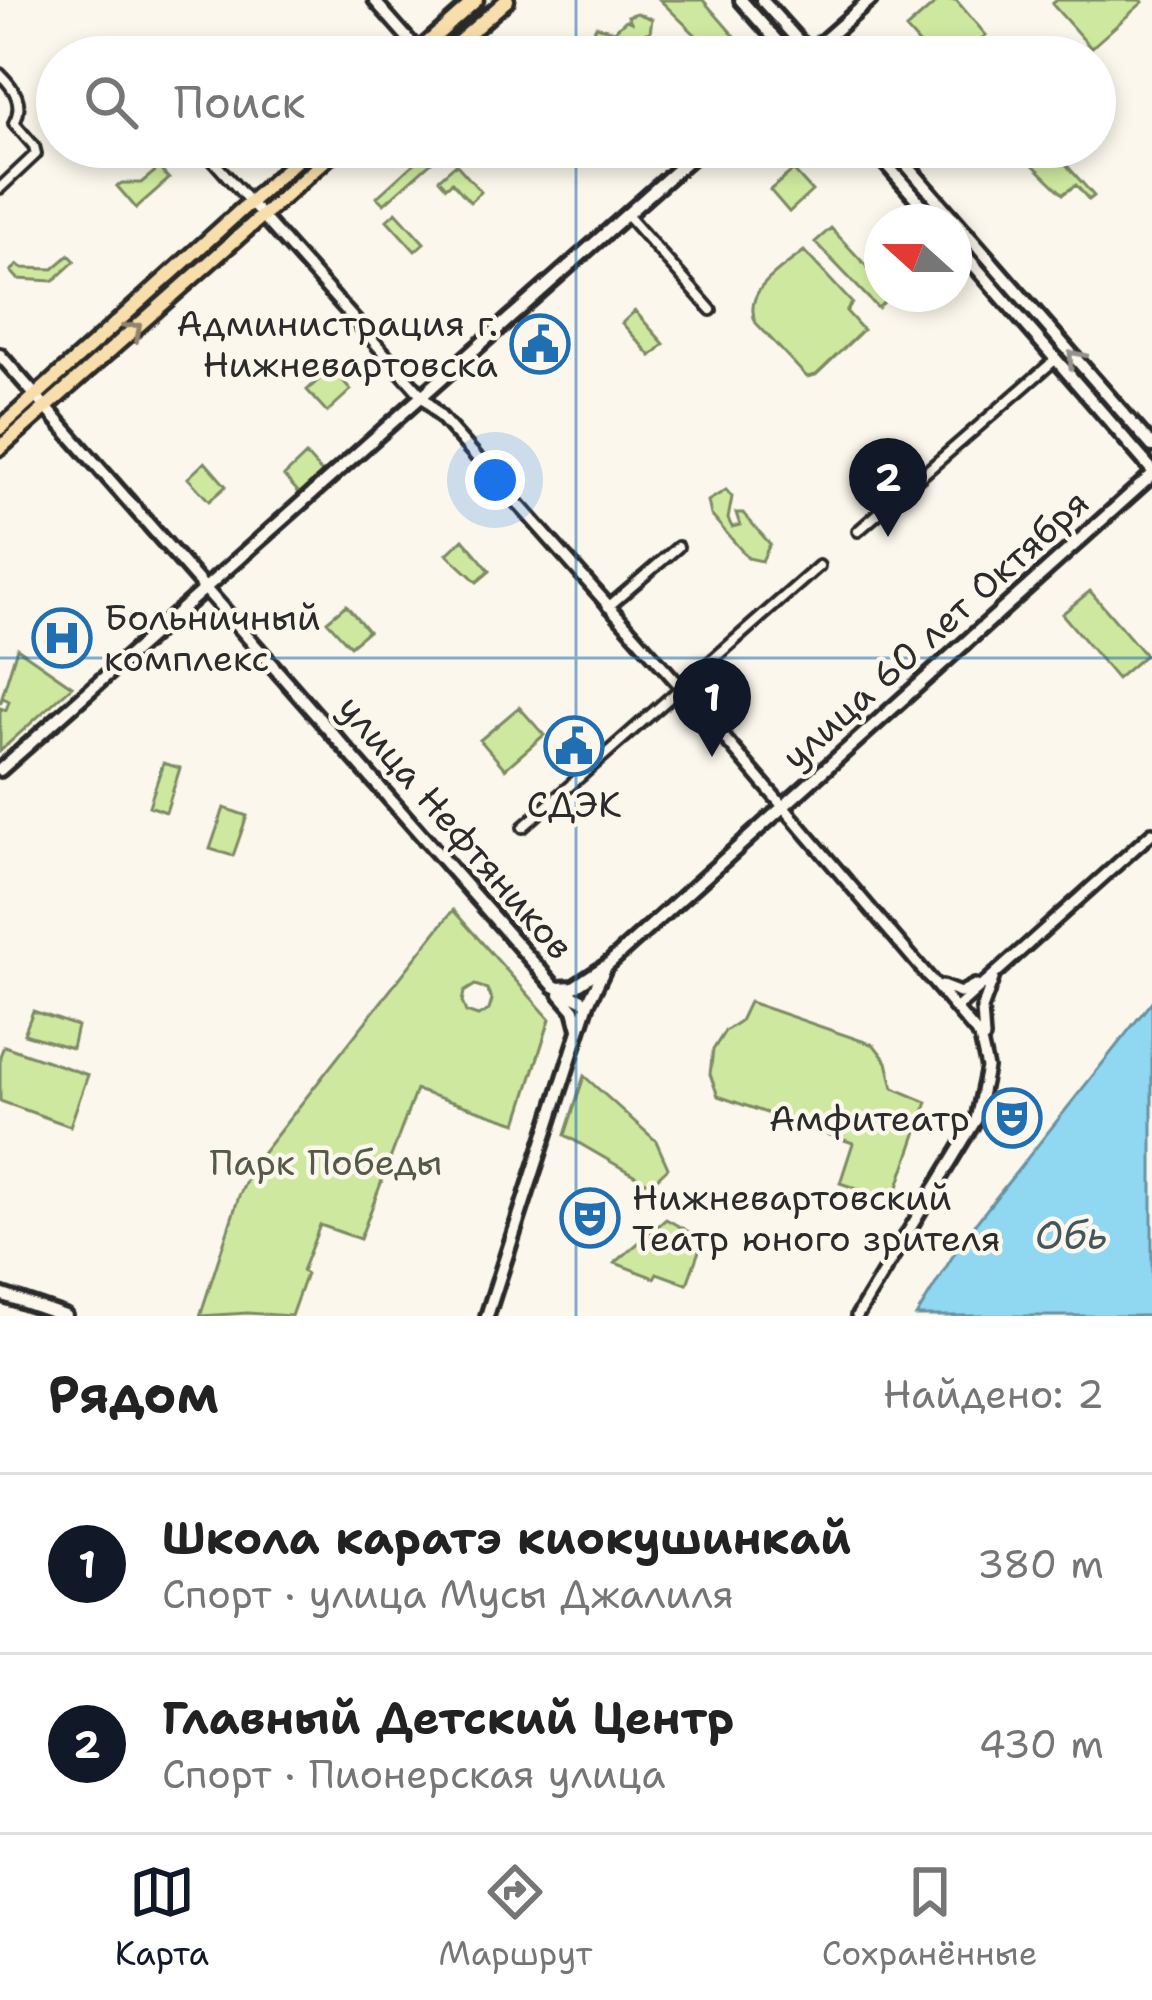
<!DOCTYPE html>
<html lang="ru">
<meta charset="utf-8">
<style>
:root{--surface:#fff;--page:#f2f2f2;--text:#222;--muted:#767676;--line:#e0e0e0;--accent:#111827}
body{margin:0;font-family:"Shantell Sans",sans-serif;background:var(--page);color:var(--text)}
.compass{position:absolute;left:864px;top:204px;width:108px;height:108px;border-radius:50%;background:var(--surface);box-shadow:0 6px 18px #0003;rotate:291deg}
.you{position:absolute;left:495px;top:480px;width:42px;height:42px;margin:-30px;border:9px solid #fff;border-radius:50%;background:#1a73e8;box-shadow:0 0 0 18px #1a73e833}
.badge{display:grid;place-items:center;width:78px;height:78px;border-radius:50%;background:var(--accent);color:#fff;font-size:39px;font-weight:700}
.pin{position:absolute;translate:-50% -99px;filter:drop-shadow(0 3px 6px #0008)}
.pin::after{content:'';position:absolute;top:63px;width:42px;height:36px;background:inherit;clip-path:polygon(0 0,100% 0,50% 100%)}
.list{margin:0;padding:0;list-style:none}
h2{display:flex;justify-content:space-between;align-items:center;height:156px;margin:0;padding:0 48px;font-size:51px}
h2 small{font-size:39px;font-weight:400;color:var(--muted)}
.list li{display:grid;grid-template-columns:78px 1fr auto;gap:36px;align-items:center;box-sizing:border-box;height:180px;padding:0 48px;border-top:3px solid var(--line)}
.list b{display:block;font-size:45px;white-space:nowrap}
.list p{margin:0;font-size:39px;white-space:nowrap;color:var(--muted)}
.list em{font-size:39px;font-style:normal;color:var(--muted)}
.icon{flex:none;width:66px;height:66px;fill:none;stroke:currentColor;stroke-width:2;stroke-linecap:round;stroke-linejoin:round}
.map{position:relative;flex:none;width:1152px;height:1316px;overflow:hidden}
.search{position:absolute;background:var(--surface);box-shadow:0 6px 18px #0003;left:36px;right:36px;top:36px;height:132px;display:flex;align-items:center;gap:30px;box-sizing:border-box;padding:0 42px;border-radius:66px;color:var(--muted);font-size:45px}
.sheet{height:516px;background:var(--surface)}
nav{display:flex;justify-content:space-around;align-items:center;box-sizing:border-box;height:168px;border-top:3px solid var(--line);background:var(--surface);font-size:33px;color:var(--muted)}
nav a{display:grid;justify-items:center;gap:6px}
nav .on{color:var(--accent)}
.map>svg:first-child{display:block}
.green{fill:#cee99f;stroke:#7c8a65;stroke-width:3;fill-rule:evenodd}
.water{fill:#90d7f2;stroke:#6892a2;stroke-width:3}
.lines{fill:none;stroke-linecap:round;stroke-linejoin:round}
.minor-casing{stroke:#2b2b2b;stroke-width:16}
.tertiary-casing{stroke:#2b2b2b;stroke-width:18}
.secondary-casing{stroke:#2b2b2b;stroke-width:20}
.primary-casing{stroke:#2b2b2b;stroke-width:21}
.minor{stroke:#fbf7ec;stroke-width:8}
.tertiary{stroke:#fbf7ec;stroke-width:9}
.secondary{stroke:#fbf7ec;stroke-width:10}
.primary{stroke:#f8deab;stroke-width:12}
.oneway{stroke:#92846b}
.oneway2{stroke:#93918c}
.grid{fill:none;stroke:#1f6fb2;stroke-width:3;stroke-opacity:0.55}
.labels{text-anchor:middle;stroke-width:9;stroke-linejoin:round;paint-order:stroke}
.poi-label{font-size:36px;fill:#2b2b2b;stroke:#fbf7ec;text-anchor:end}
.street-label{font-size:36px;fill:#2b2b2b;stroke:#fbf7ec}
.park-label{font-size:36px;fill:#545a48;stroke:#fbf7ec}
.water-label{font-size:39px;font-style:italic;fill:#44565d;stroke:#fbf7ec}
</style>
<div class="map">
<svg width="1152" height="1316" viewBox="0 0 1152 1316">
<rect width="100%" height="100%" fill="#fbf7ec"/>
<filter id="ink" filterUnits="userSpaceOnUse"><feTurbulence type="fractalNoise" baseFrequency=".00833" numOctaves="2"/><feDisplacementMap in="SourceGraphic" scale="24" xChannelSelector="R" yChannelSelector="G"/><feConvolveMatrix kernelMatrix="1 2 1 2 8 2 1 2 1" color-interpolation-filters="sRGB"/></filter>
<g filter="url(#ink)">
<path class="green" d="M 660,0 L 703,0 L 736,38 L 734,45 L 719,42 L 710,49 Z
M 939,0 L 956,0 L 986,35 L 975,45 L 984,57 L 912,57 L 922,47 L 906,29 Z
M 1057,0 L 1141,0 L 1143,2 L 1091,48 L 1052,4 Z
M 637,13 L 652,19 L 650,32 L 630,38 L 626,47 L 617,45 L 615,52 L 628,57 L 593,57 L 591,45 L 596,41 L 593,32 L 596,26 L 614,31 L 626,20 L 631,22 L 628,16 Z
M 319,147 L 332,147 L 261,207 L 259,200 Z
M 1033,147 L 1055,152 L 1094,196 L 1089,200 L 1076,185 L 1063,194 L 1024,156 Z
M 430,149 L 437,157 L 384,204 L 377,197 Z
M 456,164 L 481,192 L 470,202 L 452,182 L 446,187 L 439,179 Z
M 159,168 L 169,179 L 136,208 L 117,186 L 122,183 L 141,183 Z
M 793,170 L 812,191 L 789,212 L 770,190 Z
M 248,212 L 249,221 L 102,350 L 96,350 Z
M 396,212 L 424,243 L 415,251 L 387,220 Z
M 954,225 L 1125,423 L 1124,425 L 1120,425 L 954,235 Z
M 831,228 L 882,283 L 882,294 L 892,294 L 878,308 L 815,242 Z
M 804,251 L 852,303 L 846,311 L 863,330 L 816,375 L 807,377 L 756,323 C 741,291 782,269 804,251 Z
M 69,255 L 75,261 L 53,281 L 18,279 L 11,271 L 18,265 L 22,268 L 53,269 Z
M 635,311 L 664,344 L 651,356 L 622,323 Z
M 332,368 L 351,390 L 327,412 L 307,390 Z
M 306,455 L 323,474 L 300,494 L 284,476 Z
M 205,462 L 226,486 L 209,501 L 188,478 Z
M 726,490 L 732,497 L 728,519 L 732,527 L 740,525 L 736,513 L 743,513 L 770,544 L 762,561 L 748,558 L 711,515 L 708,501 Z
M 463,539 L 490,571 L 477,582 L 447,554 Z
M 1090,591 L 1145,655 L 1117,679 L 1062,614 Z
M 346,605 L 368,631 L 350,646 L 327,621 Z
M 17,648 L 72,686 L 0,751 L 0,708 L 6,710 L 9,701 L 3,698 L 0,703 Z
M 519,707 L 544,735 L 505,769 L 480,740 Z
M 163,763 L 180,768 L 166,812 L 149,806 Z
M 224,808 L 247,816 L 233,856 L 210,849 Z
M 453,910 L 550,1019 L 517,1123 L 416,1090 L 360,1239 L 320,1225 L 302,1271 L 306,1274 L 291,1316 L 247,1313 L 200,1316 L 239,1196 L 254,1164 ZM 475,985 L 487,989 L 492,1000 L 489,1010 L 478,1016 L 466,1012 L 462,1002 L 464,992 Z
M 749,1002 L 874,1045 L 887,1062 L 893,1088 L 927,1102 L 893,1201 L 840,1183 L 853,1143 L 718,1096 L 710,1074 L 713,1050 L 725,1031 L 740,1021 Z
M 33,1011 L 77,1026 L 72,1048 L 24,1034 Z
M 4,1046 L 88,1075 L 70,1126 L 0,1101 L 0,1056 Z
M 584,1076 L 656,1141 L 668,1168 L 653,1182 L 646,1182 L 565,1135 Z
M 666,1219 L 703,1240 L 687,1284 L 657,1273 L 654,1278 L 615,1263 Z"/>
<path class="water" d="M 1152,1001 L 1152,1316 L 916,1316 L 964,1238 Z"/>
<g class="lines">
<defs>
<path id="minor" d="M 0,74 C 14,88 25,103 14,123 L 34,146 L 36,154 L 0,188
M 201,147 L 249,201
M 627,215 L 711,310
M 858,531 L 1056,359
M 608,607 L 678,547
M 523,827 L 819,566"/>
<path id="tertiary" d="M 374,0 L 419,51
M 249,201 L 681,687 L 980,1037 L 987,1068 L 976,1120 L 857,1316
M 942,986 L 960,993 L 975,985
M 957,1008 L 1152,833
M 984,1038 L 982,1009 L 993,979"/>
<path id="secondary" d="M 741,0 L 791,57
M 762,0 L 811,55
M 805,57 L 870,0
M 871,147 L 937,222
M 891,147 L 1152,446
M 954,242 L 1152,470
M 0,355 L 554,986 L 588,1003
M 0,770 L 703,147
M 558,988 L 574,987 L 604,967
M 560,994 L 574,1010 L 579,1029
M 0,1294 L 65,1316
M 487,1316 L 588,1003 L 606,966 L 1152,475"/>
<path id="primary" d="M 412,57 L 476,0
M 442,57 L 507,0
M 0,428 L 311,147
M 0,448 L 340,147"/>
</defs>
<use href="#minor" class="minor-casing"/>
<use href="#tertiary" class="tertiary-casing"/>
<use href="#secondary" class="secondary-casing"/>
<use href="#primary" class="primary-casing"/>
<use href="#minor" class="minor"/>
<use href="#tertiary" class="tertiary"/>
<use href="#secondary" class="secondary"/>
<use href="#primary" class="primary"/>
</g>
<defs><path id="oneway-chevron" d="M-2-3.5L2.5 0L-2 3.5" fill="none" stroke-width="1.6" stroke-linecap="round" stroke-linejoin="round" transform="scale(3)"/></defs>
<use class="oneway" href="#oneway-chevron" transform="translate(134 330) rotate(-41)"/>
<use class="oneway2" href="#oneway-chevron" transform="translate(1075 358) rotate(-131)"/>
</g>
<path class="grid" d="M 576,0 L 576,57M 576,147 L 576,1316M 0,658 L 1152,658"/>
<defs>
<symbol id="civic-ring" viewBox="-11 -11 22 22"><circle r="9.5" fill="#fbf7ec" stroke="#1f6fb2" stroke-width="1.5"/><path d="M-.6-6.5H3V-4.5H.6V-3L4-1V1h2V6H-6V1h2V-1L-.6-3ZM-1.2 2.5V6h2.4V2.5Z" fill="#1f6fb2"/></symbol>
<symbol id="hospital-ring" viewBox="-11 -11 22 22"><circle r="9.5" fill="#fbf7ec" stroke="#1f6fb2" stroke-width="1.5"/><path d="M-5-5h3v3.5h4V-5h3V5h-3V1.5h-4V5h-3Z" fill="#1f6fb2"/></symbol>
<symbol id="theatre-ring" viewBox="-11 -11 22 22"><circle r="9.5" fill="#fbf7ec" stroke="#1f6fb2" stroke-width="1.5"/><path d="M-5-5.5Q0-4 5-5.5V0Q5 5 0 6Q-5 5-5 0ZM-3.3-2.5H-1v1.5H-3.3ZM1-2.5H3.3v1.5H1ZM-2.8 1Q0 5.5 2.8 1Z" fill="#1f6fb2"/></symbol>
</defs>
<g fill-rule="evenodd">
<use href="#civic-ring" x="507" y="311" width="66" height="66"/>
<use href="#hospital-ring" x="29" y="605" width="66" height="66"/>
<use href="#civic-ring" x="541" y="713" width="66" height="66"/>
<use href="#theatre-ring" x="979" y="1085" width="66" height="66"/>
<use href="#theatre-ring" x="557" y="1185" width="66" height="66"/>
</g>
<g class="labels">
<g class="poi-label">
<text x="498" y="336">Администрация г.<tspan x="498" dy="41">Нижневартовска</tspan></text>
<text x="104" y="630" text-anchor="start">Больничный<tspan x="104" dy="41">комплекс</tspan></text>
<text x="574" y="817" text-anchor="middle">СДЭК</text>
<text x="970" y="1131">Амфитеатр</text>
<text x="632" y="1210" text-anchor="start">Нижневартовский<tspan x="632" dy="41">Театр юного зрителя</tspan></text>
</g>
<g class="street-label">
<text transform="translate(935 629) rotate(-42)" y="13">улица 60 лет Октября</text>
<text transform="translate(456 827) rotate(49)" y="13">улица Нефтяников</text>
</g>
<g class="park-label">
<text x="326" y="1175">Парк Победы</text>
</g>
<g class="water-label">
<text x="1071" y="1249">Обь</text>
</g>
</g>
</svg>
<svg class="compass" viewBox="-18 -18 36 36"><path d="M0-13l5 13h-10z" fill="#e53935"/><path d="M0 13l5-13h-10z" fill="#767676"/></svg>
<div class="you"></div>
<div class="pin badge" style="left:712px;top:757px">1</div>
<div class="pin badge" style="left:888px;top:537px">2</div>
<div class="search"><svg class="icon" aria-label="search" viewBox="0 0 24 24"><circle cx="10" cy="10" r="6"/><path d="M15 15l6 6"/></svg>Поиск</div>
</div>
<section class="sheet">
<h2>Рядом<small>Найдено: 2</small></h2>
<ul class="list">
<li><span class="badge">1</span><div><b>Школа каратэ киокушинкай</b><p>Спорт · улица Мусы Джалиля</p></div><em>380 m</em></li>
<li><span class="badge">2</span><div><b>Главный Детский Центр</b><p>Спорт · Пионерская улица</p></div><em>430 m</em></li>
</ul>
</section>
<nav>
<a class="on"><svg class="icon" aria-label="map" viewBox="0 0 24 24"><path d="M3 6l6-2 6 2 6-2v14l-6 2-6-2-6 2zM9 4v14M15 6v14"/></svg>Карта</a>
<a><svg class="icon" aria-label="directions" viewBox="0 0 24 24"><path d="M12 3l9 9-9 9-9-9zM9 14v-3h6M13 9l2 2-2 2"/></svg>Маршрут</a>
<a><svg class="icon" aria-label="saved" viewBox="0 0 24 24"><path d="M7 4h10v16l-5-4-5 4z"/></svg>Сохранённые</a>
</nav>
